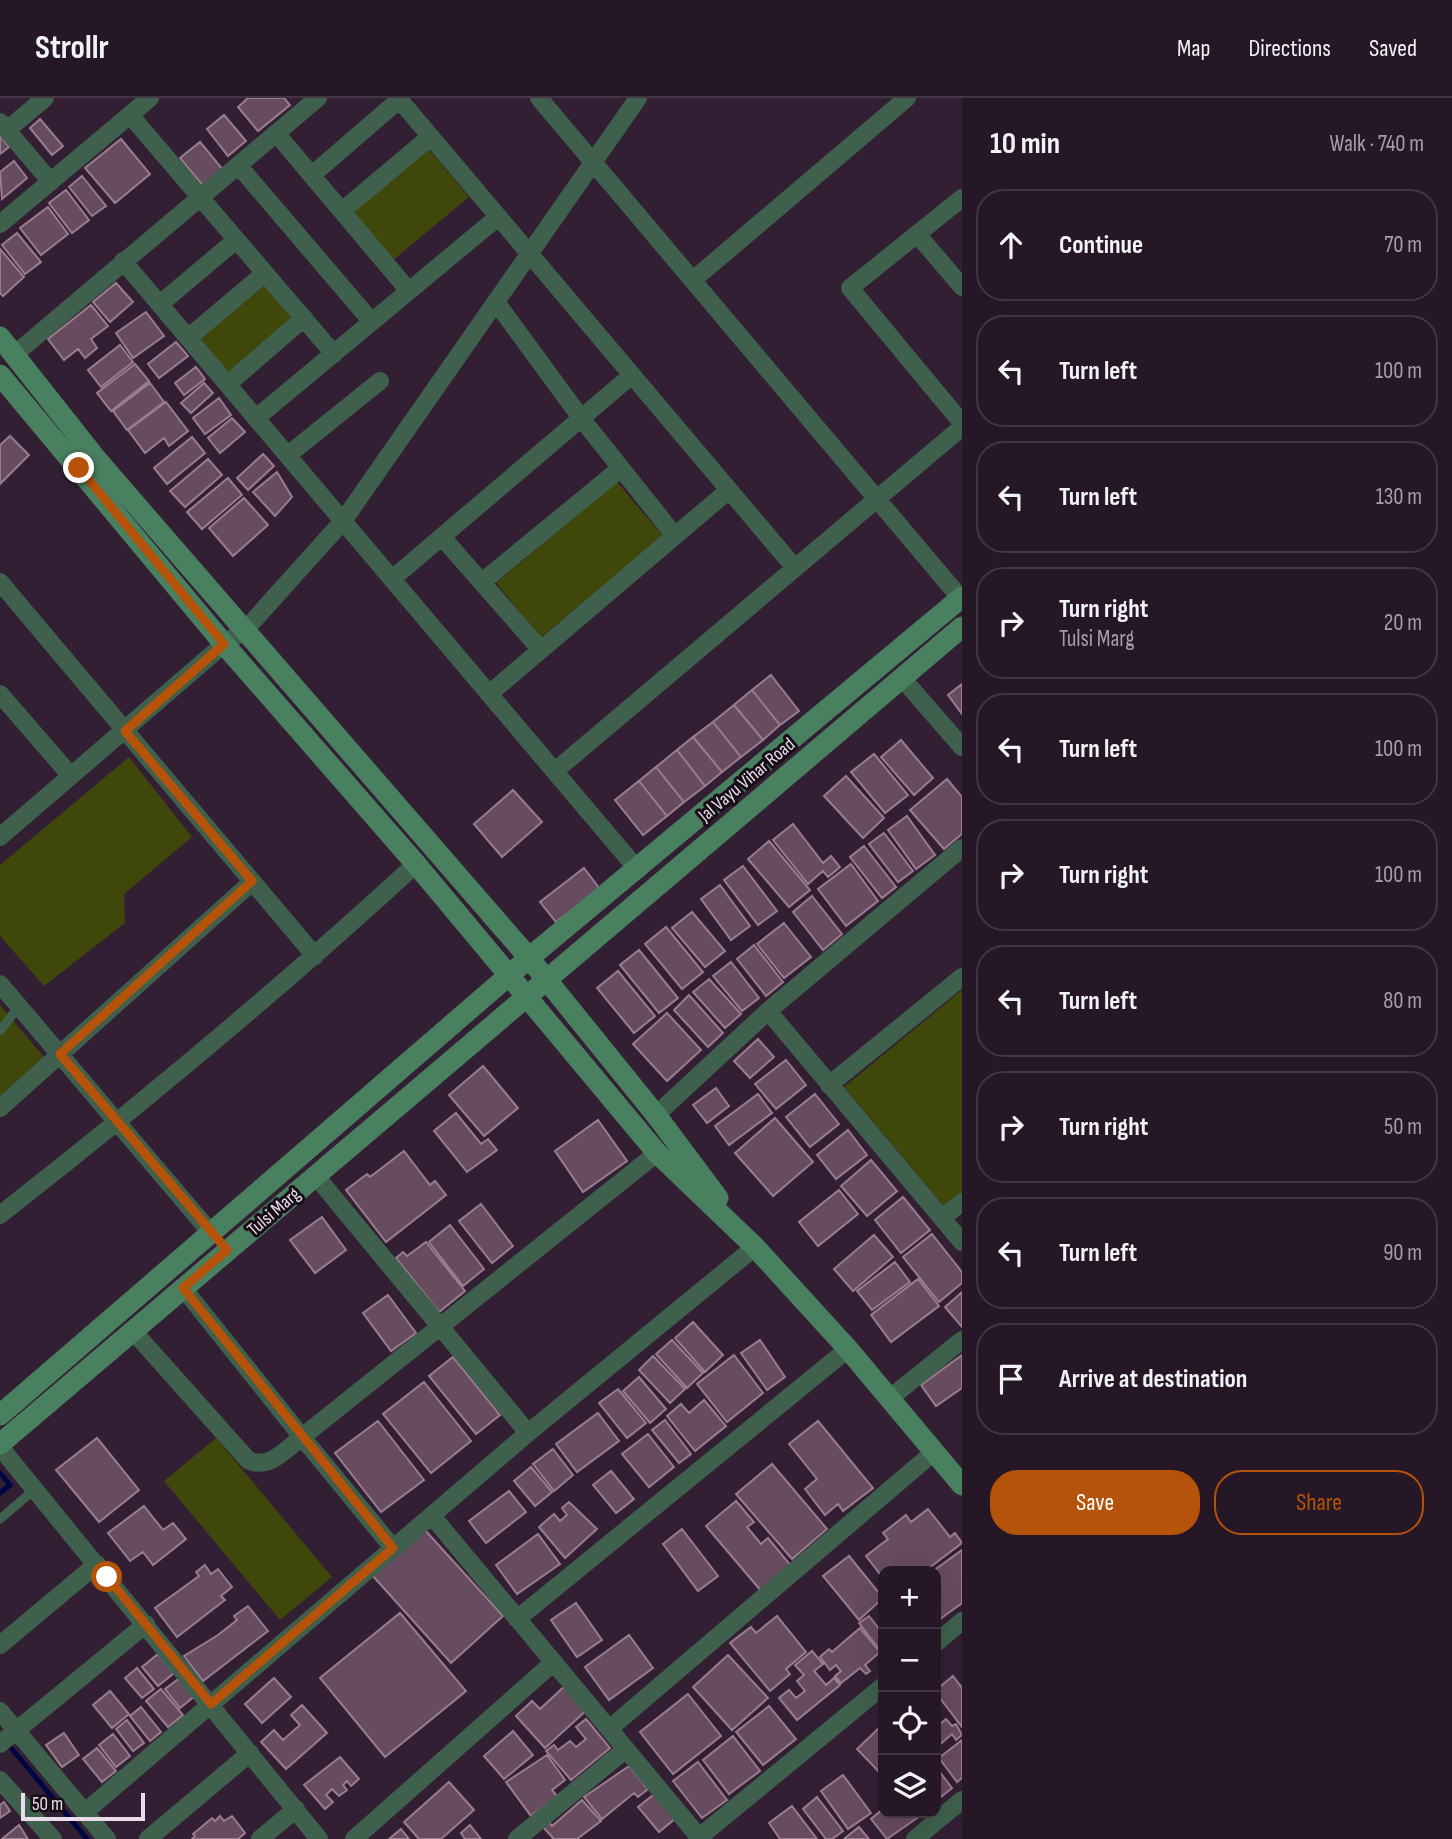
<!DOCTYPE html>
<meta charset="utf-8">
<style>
:root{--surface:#261727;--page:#322433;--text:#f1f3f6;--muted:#a49fa7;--line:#423644;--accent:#b45309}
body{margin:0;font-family:"Sofia Sans Condensed",sans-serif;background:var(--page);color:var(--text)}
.controls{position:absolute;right:21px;bottom:21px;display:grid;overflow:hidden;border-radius:14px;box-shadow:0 7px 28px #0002}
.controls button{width:63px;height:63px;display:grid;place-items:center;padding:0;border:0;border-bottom:2px solid var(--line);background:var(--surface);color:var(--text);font:35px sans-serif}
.scale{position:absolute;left:21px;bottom:18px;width:124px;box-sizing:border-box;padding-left:7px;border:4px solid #eadcea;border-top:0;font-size:19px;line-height:24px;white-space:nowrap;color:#eadcea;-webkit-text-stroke:5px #160d16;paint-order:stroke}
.stop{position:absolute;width:21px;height:21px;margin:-16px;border:5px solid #b45309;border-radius:50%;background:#fff}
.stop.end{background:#b45309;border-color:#fff;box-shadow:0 2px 7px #0008}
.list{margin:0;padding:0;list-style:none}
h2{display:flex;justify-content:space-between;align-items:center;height:91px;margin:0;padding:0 28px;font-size:30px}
h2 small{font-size:23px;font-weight:400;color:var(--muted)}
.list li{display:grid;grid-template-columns:46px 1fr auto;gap:21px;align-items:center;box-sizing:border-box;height:112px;margin:0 14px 14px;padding:0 14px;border:2px solid var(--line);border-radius:28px}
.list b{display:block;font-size:26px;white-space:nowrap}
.list p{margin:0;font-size:23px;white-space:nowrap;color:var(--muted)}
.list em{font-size:23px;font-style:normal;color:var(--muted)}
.actions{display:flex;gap:14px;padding:21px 28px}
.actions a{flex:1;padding:16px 0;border:2px solid var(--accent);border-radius:28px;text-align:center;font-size:24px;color:var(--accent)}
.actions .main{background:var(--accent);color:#fff}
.icon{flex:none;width:38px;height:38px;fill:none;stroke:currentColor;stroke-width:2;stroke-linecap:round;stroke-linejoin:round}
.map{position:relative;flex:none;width:962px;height:1741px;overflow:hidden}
header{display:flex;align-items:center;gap:42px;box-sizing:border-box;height:98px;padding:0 35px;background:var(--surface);border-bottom:2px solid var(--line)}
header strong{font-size:33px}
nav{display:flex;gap:38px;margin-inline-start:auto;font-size:24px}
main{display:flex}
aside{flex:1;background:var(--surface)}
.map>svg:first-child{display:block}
.green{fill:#3f470b}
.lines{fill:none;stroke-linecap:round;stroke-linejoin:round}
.stream{stroke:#000643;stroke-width:5}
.building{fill:#674b5e;stroke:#9a7c91;stroke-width:2}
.lane{stroke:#3e604c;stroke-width:9}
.street{stroke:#3e604c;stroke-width:18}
.secondary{stroke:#488060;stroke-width:21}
.route{stroke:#b45309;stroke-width:9}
.labels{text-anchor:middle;stroke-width:6;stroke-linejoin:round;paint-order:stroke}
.street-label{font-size:19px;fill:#eadcea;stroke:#160d16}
</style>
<header>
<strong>Strollr</strong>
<nav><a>Map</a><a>Directions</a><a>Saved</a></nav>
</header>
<main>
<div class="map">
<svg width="962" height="1741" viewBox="0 0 962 1741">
<rect width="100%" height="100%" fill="#331f34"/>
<path class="green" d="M 427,49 L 469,99 L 392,163 L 351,113 Z
M 263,185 L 293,221 L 228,276 L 197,241 Z
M 617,384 L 663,438 L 541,539 L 496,485 Z
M 129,659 L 192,739 L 124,796 L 125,825 L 44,888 L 0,838 L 0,767 Z
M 962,892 L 962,1100 L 947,1112 L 844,989 Z
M 0,907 L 44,959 L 0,998 Z
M 216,1340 L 332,1479 L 280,1522 L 164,1383 Z"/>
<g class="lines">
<path class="stream" d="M 0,1375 L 10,1387 L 0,1395
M 7,1645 L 87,1741"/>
</g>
<path class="building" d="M 248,0 L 284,0 L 290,7 L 258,33 L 238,9 Z
M 224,17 L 246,43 L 228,58 L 207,31 Z
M 40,21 L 63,48 L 52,57 L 30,30 Z
M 0,38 L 9,49 L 0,56 Z
M 121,41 L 150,76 L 115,105 L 85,70 Z
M 200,44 L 224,73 L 204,89 L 180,60 Z
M 14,63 L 27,80 L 2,101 L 0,74 Z
M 82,78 L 106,108 L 92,118 L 69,89 Z
M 66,92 L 89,122 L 72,135 L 49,105 Z
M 48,109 L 68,136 L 41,157 L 20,130 Z
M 17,135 L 41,164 L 25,176 L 2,147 Z
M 0,151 L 24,179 L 3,198 L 0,195 Z
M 116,185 L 133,204 L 110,224 L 93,204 Z
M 91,207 L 108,228 L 91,241 L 97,250 L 85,260 L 78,251 L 64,262 L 48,241 Z
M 146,214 L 164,238 L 133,260 L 116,235 Z
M 176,244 L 188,258 L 159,280 L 148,266 Z
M 120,247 L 133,264 L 101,289 L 88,272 Z
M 135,266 L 149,283 L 111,313 L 97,295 Z
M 196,269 L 205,281 L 184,297 L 175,285 Z
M 150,285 L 164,304 L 127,332 L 113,313 Z
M 204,285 L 213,295 L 191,315 L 181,305 Z
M 219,300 L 231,317 L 205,336 L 193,320 Z
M 166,304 L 188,333 L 169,348 L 164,340 L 145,355 L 128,332 Z
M 232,320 L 245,334 L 220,355 L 208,340 Z
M 10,338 L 29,357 L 0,386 L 0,347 Z
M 192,339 L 205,355 L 167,386 L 154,370 Z
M 263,356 L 274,368 L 248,392 L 237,380 Z
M 208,361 L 222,377 L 185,409 L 170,393 Z
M 277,374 L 292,399 L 275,418 L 253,394 Z
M 228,380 L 242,397 L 202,431 L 187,414 Z
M 244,400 L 268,427 L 233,458 L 209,430 Z
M 771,577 L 799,613 L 780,627 L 752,592 Z
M 962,586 L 962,616 L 948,597 Z
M 752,592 L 780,627 L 763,642 L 734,607 Z
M 734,607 L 763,642 L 741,659 L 713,624 Z
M 713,624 L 741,659 L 722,674 L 693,639 Z
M 693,639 L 722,674 L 705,688 L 677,652 Z
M 901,642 L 933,680 L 914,697 L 881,659 Z
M 677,652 L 705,688 L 684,704 L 656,669 Z
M 874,656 L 908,697 L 885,715 L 851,674 Z
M 656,669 L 684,704 L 667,718 L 639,683 Z
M 846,678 L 884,720 L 863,740 L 824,698 Z
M 947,681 L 962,699 L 962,736 L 944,751 L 910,712 Z
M 639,683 L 667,718 L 643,737 L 615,702 Z
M 513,692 L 542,724 L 502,759 L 474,726 Z
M 907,718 L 935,757 L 916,771 L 888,732 Z
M 793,726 L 823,765 L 831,758 L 840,769 L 828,779 L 823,773 L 808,786 L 773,742 Z
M 884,735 L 913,773 L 898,784 L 869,746 Z
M 769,743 L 810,792 L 789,809 L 748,761 Z
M 864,748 L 896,789 L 882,800 L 850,759 Z
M 851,766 L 878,803 L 846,828 L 818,791 Z
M 743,768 L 777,813 L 758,827 L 724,782 Z
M 584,770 L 600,791 L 556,824 L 540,804 Z
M 720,787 L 750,828 L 731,842 L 701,801 Z
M 812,798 L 842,836 L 823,852 L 793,814 Z
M 692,814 L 725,853 L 705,869 L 672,830 Z
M 784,825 L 811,859 L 784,880 L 757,846 Z
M 666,829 L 703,874 L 682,891 L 645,846 Z
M 754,847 L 783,884 L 766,898 L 737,861 Z
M 639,852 L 678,900 L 659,915 L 620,867 Z
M 731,864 L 759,900 L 742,913 L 713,878 Z
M 618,873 L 655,918 L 634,935 L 597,890 Z
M 709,881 L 741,916 L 725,930 L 693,894 Z
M 689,897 L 723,935 L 708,949 L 674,912 Z
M 667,915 L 701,952 L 667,983 L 633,946 Z
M 758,941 L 774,959 L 750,980 L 734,963 Z
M 786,962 L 806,987 L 776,1011 L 755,986 Z
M 483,968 L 518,1010 L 484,1038 L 449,997 Z
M 716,990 L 729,1008 L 707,1025 L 693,1007 Z
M 758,996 L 772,1015 L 729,1047 L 715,1028 Z
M 815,996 L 839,1026 L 810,1049 L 786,1019 Z
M 456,1015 L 481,1046 L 488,1041 L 497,1052 L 467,1074 L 434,1033 Z
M 775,1020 L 813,1064 L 773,1098 L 735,1055 Z
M 598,1022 L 627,1063 L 583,1094 L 555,1053 Z
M 848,1032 L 867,1057 L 836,1081 L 817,1057 Z
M 404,1053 L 430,1087 L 435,1083 L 446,1097 L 386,1144 L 346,1092 L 367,1076 L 370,1079 Z
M 871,1062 L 897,1093 L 867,1118 L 841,1088 Z
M 839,1092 L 858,1116 L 818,1148 L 799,1124 Z
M 903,1099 L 930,1132 L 901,1155 L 875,1122 Z
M 481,1106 L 513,1148 L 492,1165 L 459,1123 Z
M 322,1119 L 346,1152 L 315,1175 L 290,1142 Z
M 450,1127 L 484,1171 L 463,1188 L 429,1144 Z
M 932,1136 L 962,1174 L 962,1185 L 939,1204 L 903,1159 Z
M 874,1137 L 893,1159 L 853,1193 L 834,1171 Z
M 426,1144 L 465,1193 L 439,1214 L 396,1160 L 403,1154 L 407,1158 Z
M 895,1164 L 910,1184 L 872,1212 L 857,1193 Z
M 918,1181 L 939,1208 L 891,1244 L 871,1217 Z
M 962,1194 L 962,1229 L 945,1209 Z
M 388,1197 L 416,1235 L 391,1253 L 363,1215 Z
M 693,1224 L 723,1257 L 705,1274 L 675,1240 Z
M 672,1242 L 703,1275 L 687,1290 L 656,1256 Z
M 760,1242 L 785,1279 L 767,1292 L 741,1255 Z
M 734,1257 L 763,1295 L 727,1324 L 697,1286 Z
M 962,1257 L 962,1290 L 936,1308 L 921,1287 Z
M 653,1258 L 685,1291 L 670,1305 L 639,1272 Z
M 453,1259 L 500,1317 L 476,1336 L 429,1278 Z
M 639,1279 L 666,1311 L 650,1325 L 623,1293 Z
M 424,1284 L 471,1343 L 431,1375 L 383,1316 Z
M 618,1291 L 646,1325 L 627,1340 L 599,1305 Z
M 704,1302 L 726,1328 L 695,1353 L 667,1318 L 681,1306 L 689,1315 Z
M 598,1315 L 619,1343 L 577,1374 L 556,1346 Z
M 665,1322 L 691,1356 L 679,1365 L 652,1332 Z
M 378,1323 L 424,1382 L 381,1414 L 335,1355 Z
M 818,1323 L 873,1390 L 843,1413 L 838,1406 L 825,1417 L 805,1391 L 817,1381 L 789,1346 Z
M 648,1336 L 674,1369 L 649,1389 L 622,1356 Z
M 97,1340 L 139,1392 L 99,1424 L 56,1372 Z
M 553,1351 L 573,1377 L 554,1393 L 533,1366 Z
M 772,1366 L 827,1431 L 792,1461 L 736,1396 Z
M 531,1369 L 552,1394 L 535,1408 L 514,1383 Z
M 611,1373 L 634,1401 L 616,1415 L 593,1387 Z
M 509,1393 L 526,1414 L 486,1445 L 469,1423 Z
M 736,1403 L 754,1424 L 747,1429 L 761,1446 L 768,1440 L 792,1469 L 762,1494 L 706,1428 Z
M 569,1404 L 597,1431 L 565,1460 L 539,1429 L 554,1416 L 560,1423 L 567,1417 L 562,1410 Z
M 144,1408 L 163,1432 L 173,1425 L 186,1441 L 153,1467 L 143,1454 L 130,1463 L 108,1435 Z
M 928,1411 L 950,1439 L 955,1435 L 962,1445 L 925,1473 L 883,1473 L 883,1480 L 866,1458 L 888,1441 L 883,1435 L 906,1417 L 911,1424 Z
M 424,1431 L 503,1518 L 451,1565 L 372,1477 Z
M 682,1431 L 718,1478 L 698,1493 L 663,1446 Z
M 538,1436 L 560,1466 L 517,1496 L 496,1467 Z
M 962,1452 L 962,1505 L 936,1524 L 936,1473 L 933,1473 Z
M 849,1458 L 883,1500 L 859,1522 L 823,1478 Z
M 205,1467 L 211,1476 L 218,1471 L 232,1489 L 221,1498 L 225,1502 L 177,1539 L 155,1510 L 199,1478 L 196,1474 Z
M 576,1505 L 602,1542 L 577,1559 L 551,1522 Z
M 248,1508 L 268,1533 L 203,1583 L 184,1558 L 218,1537 L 237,1522 L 234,1518 Z
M 400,1515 L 466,1593 L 385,1659 L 320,1580 Z
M 777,1518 L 806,1554 L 786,1571 L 790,1576 L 770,1593 L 730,1545 L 751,1529 L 756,1535 Z
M 869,1518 L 883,1536 L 883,1549 L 880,1552 L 859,1525 Z
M 860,1530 L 880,1554 L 865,1567 L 870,1573 L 866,1576 L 860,1570 L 841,1585 L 835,1578 L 841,1573 L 836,1567 L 830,1572 L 820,1559 L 829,1551 L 832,1554 Z
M 629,1537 L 653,1570 L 609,1602 L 585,1569 Z
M 812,1553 L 823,1566 L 814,1573 L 826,1587 L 834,1580 L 840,1587 L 797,1622 L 779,1600 L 789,1592 L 796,1600 L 805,1593 L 797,1583 L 804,1577 L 795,1567 Z
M 158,1556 L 174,1575 L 158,1588 L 142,1569 Z
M 728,1557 L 768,1600 L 732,1632 L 693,1589 Z
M 137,1570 L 154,1591 L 142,1600 L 125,1580 Z
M 953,1578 L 962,1590 L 962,1629 L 936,1595 L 936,1592 Z
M 181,1579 L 196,1597 L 180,1610 L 165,1591 Z
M 274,1580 L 291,1599 L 262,1625 L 245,1606 Z
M 567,1586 L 589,1610 L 545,1650 L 516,1618 L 532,1603 L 540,1611 Z
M 161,1591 L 183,1617 L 168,1629 L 146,1603 Z
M 110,1593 L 129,1616 L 112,1630 L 93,1607 Z
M 688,1596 L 721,1638 L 673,1676 L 640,1634 Z
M 302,1607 L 327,1635 L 286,1671 L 261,1644 L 274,1632 L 283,1642 L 300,1627 L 291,1617 Z
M 769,1608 L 796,1641 L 763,1667 L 736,1634 Z
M 141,1609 L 161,1634 L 150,1643 L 130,1618 Z
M 586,1621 L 610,1650 L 571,1682 L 546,1653 L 554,1647 L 558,1652 L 570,1643 L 576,1649 L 586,1641 L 576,1629 Z
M 936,1621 L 940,1626 L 946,1621 L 952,1628 L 956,1626 L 962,1637 L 956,1642 L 952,1636 L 936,1650 Z
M 127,1622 L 144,1645 L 133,1653 L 116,1631 Z
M 878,1631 L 883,1636 L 883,1678 L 857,1651 Z
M 513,1633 L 533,1657 L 504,1681 L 484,1658 Z
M 64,1635 L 79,1657 L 62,1669 L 46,1647 Z
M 113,1636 L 130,1658 L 116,1669 L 99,1647 Z
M 733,1638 L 760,1673 L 729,1696 L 703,1662 Z
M 962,1642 L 962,1680 L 957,1684 L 939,1660 Z
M 97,1650 L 116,1673 L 102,1684 L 83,1661 Z
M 547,1657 L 565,1682 L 552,1692 L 557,1698 L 531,1718 L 506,1684 Z
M 340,1659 L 359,1681 L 351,1688 L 347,1683 L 343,1687 L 347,1692 L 339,1698 L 332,1691 L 326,1697 L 333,1704 L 325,1711 L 304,1687 Z
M 698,1664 L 727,1702 L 702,1720 L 673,1683 Z
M 629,1668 L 648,1691 L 638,1699 L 634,1695 L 602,1721 L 584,1699 Z
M 936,1669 L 952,1690 L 936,1703 Z
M 843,1677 L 871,1715 L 848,1731 L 821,1693 Z
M 449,1684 L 474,1712 L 441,1741 L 419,1741 L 404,1724 Z
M 657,1694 L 677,1719 L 659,1734 L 638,1709 Z
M 817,1699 L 843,1733 L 832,1741 L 826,1741 L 803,1711 Z
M 582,1702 L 601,1723 L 577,1741 L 554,1741 L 542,1728 L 548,1723 L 552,1728 Z
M 4,1704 L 10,1713 L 0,1720 L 0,1707 Z
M 792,1708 L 817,1741 L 780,1741 L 769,1725 Z
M 883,1711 L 883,1715 L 913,1715 L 917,1720 L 887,1741 L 871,1721 Z
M 220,1718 L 224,1723 L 232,1718 L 245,1735 L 238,1741 L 192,1741 L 195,1738 L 193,1736 L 212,1720 L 215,1723 Z
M 19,1727 L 28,1741 L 2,1741 Z
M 470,1727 L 481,1741 L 465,1741 L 461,1735 Z
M 859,1729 L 869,1741 L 844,1741 Z
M 401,1731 L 409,1741 L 389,1741 Z"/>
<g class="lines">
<path class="lane" d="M 0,933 L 19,908
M 0,1421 L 35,1391"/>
<path class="street" d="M 398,0 L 795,470
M 539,0 L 962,502
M 130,17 L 334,256
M 0,24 L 51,84
M 7,32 L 45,0
M 276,35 L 409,193
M 238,67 L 372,224
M 312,77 L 399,2
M 962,100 L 850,190 L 962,325
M 342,113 L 430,39
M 0,126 L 150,0
M 917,136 L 962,189
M 123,163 L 638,772
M 693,182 L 907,0
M 496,204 L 581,320 L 675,438
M 160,206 L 236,142
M 188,240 L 265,175
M 15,256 L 318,0
M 228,286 L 304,220
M 256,320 L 498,119
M 288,357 L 380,283
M 442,439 L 541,552
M 392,481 L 632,277
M 0,484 L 315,858
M 482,484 L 621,370
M 902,580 L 962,649
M 0,596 L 71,678
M 489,596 L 729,392
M 555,673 L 962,329
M 0,739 L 224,546 L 246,531 L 343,423 L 638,0
M 0,886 L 212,1136
M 768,913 L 962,1144
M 829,987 L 962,879
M 0,1010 L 252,784
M 656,1017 L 768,913 L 962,750
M 315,1077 L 528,1335
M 0,1117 C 143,1005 282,889 416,766
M 942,1120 L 962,1104
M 183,1190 L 302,1339 L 657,1055
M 133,1233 L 248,1362 C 269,1372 285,1352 302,1339 L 393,1450
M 890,1300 L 962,1242
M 0,1349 L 319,1741
M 432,1418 L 699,1739
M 517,1521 L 848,1251
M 936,1545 L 962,1523
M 0,1547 L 97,1466
M 0,1613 L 107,1741
M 609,1631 L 934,1354
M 0,1646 L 146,1526
M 0,1682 L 53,1741
M 85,1714 L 528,1335 L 755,1149
M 148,1741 L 250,1655
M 260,1741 L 296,1711
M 354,1741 L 554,1564
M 517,1741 L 626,1651
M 697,1741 L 883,1588
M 915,1741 L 962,1702"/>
<path class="secondary" d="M 0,239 L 98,363 L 529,860 L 656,1017 L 718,1100
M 0,277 L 224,546 L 416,766 L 657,1055 L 755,1149 L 848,1251 L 962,1387
M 0,1317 L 529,860 L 962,499
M 0,1346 L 962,529"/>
</g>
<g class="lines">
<path class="route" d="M 79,370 L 224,546 L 125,633 L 252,783 L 60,956 L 227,1152 L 183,1190 L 393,1450 L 211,1606 L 107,1479"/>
</g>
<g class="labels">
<g class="street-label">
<text transform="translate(746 681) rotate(-40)" y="7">Jal Vayu Vihar Road</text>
<text transform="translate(273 1113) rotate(-41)" y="7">Tulsi Marg</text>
</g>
</g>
</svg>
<div class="controls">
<button>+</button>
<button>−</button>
<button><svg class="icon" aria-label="locate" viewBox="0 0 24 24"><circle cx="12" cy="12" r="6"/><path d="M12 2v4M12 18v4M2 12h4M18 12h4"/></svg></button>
<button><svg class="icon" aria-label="layers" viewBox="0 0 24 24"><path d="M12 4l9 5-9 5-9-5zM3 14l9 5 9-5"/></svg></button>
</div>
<div class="scale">50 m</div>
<div class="stop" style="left:107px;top:1479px"></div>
<div class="stop end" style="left:79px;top:370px"></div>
</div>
<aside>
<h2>10 min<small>Walk · 740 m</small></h2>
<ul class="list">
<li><svg class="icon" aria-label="ahead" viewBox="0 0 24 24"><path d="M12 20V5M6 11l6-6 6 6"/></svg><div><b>Continue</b></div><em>70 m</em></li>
<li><svg class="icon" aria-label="left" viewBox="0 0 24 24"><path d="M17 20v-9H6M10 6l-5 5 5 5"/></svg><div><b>Turn left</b></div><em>100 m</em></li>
<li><svg class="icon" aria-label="left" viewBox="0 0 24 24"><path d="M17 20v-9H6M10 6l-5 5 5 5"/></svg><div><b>Turn left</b></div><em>130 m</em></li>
<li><svg class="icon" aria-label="right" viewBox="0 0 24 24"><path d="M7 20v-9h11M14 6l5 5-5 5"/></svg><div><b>Turn right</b><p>Tulsi Marg</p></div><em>20 m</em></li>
<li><svg class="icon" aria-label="left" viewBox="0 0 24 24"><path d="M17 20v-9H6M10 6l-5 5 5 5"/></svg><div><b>Turn left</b></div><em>100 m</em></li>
<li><svg class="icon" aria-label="right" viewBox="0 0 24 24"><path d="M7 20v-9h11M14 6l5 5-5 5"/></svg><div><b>Turn right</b></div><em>100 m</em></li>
<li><svg class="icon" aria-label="left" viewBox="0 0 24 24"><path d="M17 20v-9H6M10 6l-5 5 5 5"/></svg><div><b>Turn left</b></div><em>80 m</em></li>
<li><svg class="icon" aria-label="right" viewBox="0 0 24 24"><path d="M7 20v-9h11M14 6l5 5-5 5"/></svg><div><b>Turn right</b></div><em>50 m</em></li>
<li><svg class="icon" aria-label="left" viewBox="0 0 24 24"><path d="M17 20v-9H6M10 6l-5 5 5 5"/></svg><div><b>Turn left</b></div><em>90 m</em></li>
<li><svg class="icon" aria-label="arrive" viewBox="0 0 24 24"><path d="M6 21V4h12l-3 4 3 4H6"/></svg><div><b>Arrive at destination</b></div></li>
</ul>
<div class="actions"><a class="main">Save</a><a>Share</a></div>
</aside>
</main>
